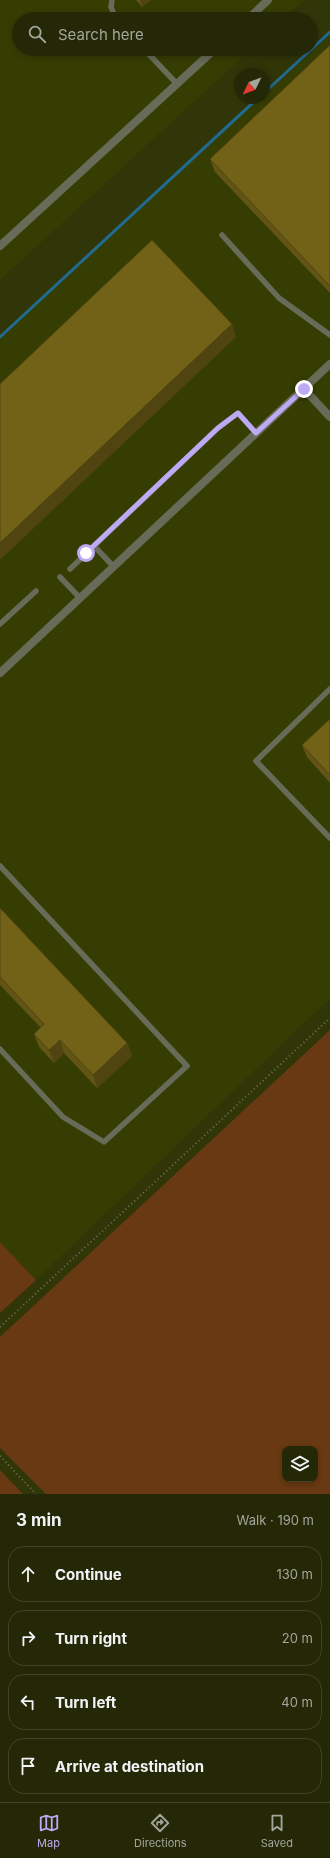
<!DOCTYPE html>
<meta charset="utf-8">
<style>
:root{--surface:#252806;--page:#2d3010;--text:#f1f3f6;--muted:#a3a69b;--line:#424428;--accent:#bea9f5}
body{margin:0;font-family:Inter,sans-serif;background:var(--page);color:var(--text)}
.controls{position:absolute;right:12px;bottom:12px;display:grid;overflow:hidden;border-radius:8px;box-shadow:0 2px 6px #0003}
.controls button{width:36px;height:36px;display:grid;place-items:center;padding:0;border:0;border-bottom:1px solid var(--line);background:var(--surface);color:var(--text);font:20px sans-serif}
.compass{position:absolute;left:234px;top:68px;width:36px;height:36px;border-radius:50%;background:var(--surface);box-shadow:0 2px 6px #0003;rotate:227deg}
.stop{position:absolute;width:12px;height:12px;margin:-9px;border:3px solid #bea9f5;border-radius:50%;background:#fff}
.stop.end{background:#bea9f5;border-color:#fff;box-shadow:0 1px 4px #0008}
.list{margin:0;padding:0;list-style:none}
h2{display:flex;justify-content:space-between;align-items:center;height:52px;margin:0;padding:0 16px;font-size:17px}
h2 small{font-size:13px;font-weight:400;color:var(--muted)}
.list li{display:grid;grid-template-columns:26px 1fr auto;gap:12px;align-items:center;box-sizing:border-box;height:56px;margin:0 8px 8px;padding:0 8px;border:1px solid var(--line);border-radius:16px}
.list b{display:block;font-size:15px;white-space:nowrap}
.list em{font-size:13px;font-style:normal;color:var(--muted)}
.icon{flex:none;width:22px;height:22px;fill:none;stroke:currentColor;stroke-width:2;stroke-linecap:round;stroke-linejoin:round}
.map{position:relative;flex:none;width:330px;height:1494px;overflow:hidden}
.search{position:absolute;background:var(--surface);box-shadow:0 2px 6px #0003;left:12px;right:12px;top:12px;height:44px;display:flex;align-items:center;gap:10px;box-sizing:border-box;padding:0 14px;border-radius:22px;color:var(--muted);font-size:15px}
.sheet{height:308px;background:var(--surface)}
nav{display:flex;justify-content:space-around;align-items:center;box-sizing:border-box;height:56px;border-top:1px solid var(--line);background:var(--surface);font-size:11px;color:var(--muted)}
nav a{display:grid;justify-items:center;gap:2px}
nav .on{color:var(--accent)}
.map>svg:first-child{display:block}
.built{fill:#363d03}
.green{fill:#683912;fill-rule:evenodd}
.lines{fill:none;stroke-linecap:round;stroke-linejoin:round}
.stream{stroke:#216a90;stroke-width:3}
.path{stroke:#6e734d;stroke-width:2;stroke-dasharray:1 3;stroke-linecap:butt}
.service{stroke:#676b58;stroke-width:5.5}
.minor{stroke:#676b58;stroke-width:8}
.wall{fill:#625414}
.shaded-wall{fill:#504510}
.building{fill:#726217;stroke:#504510}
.route{stroke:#bea9f5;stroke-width:5}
</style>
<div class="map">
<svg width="330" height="1494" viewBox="0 0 330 1494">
<rect width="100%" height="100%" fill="#313608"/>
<path class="built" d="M 0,0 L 304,0 L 283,19 L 19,19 L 19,49 L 251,49 L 0,280 Z
M 330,35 L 330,998 L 36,1280 L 0,1242 L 0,335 L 260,98 L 264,98 L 264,95 Z"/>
<path class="green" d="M 330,1030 L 330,1494 L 46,1494 L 0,1448 L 0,1337 ZM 285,1449 L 315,1449 L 315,1479 L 285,1479 Z
M 0,1242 L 36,1280 L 0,1313 Z
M 0,1470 L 23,1494 L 0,1494 Z"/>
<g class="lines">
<path class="stream" d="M 264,93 L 330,32
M 0,337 L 258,98"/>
<path class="path" d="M 0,1327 L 330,1018
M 0,1456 L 36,1494"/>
<path class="service" d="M 112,0 L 111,7 L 116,19
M 144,49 L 177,84
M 222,235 L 279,298 L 330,335
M 114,567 L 94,546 L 218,428 L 238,413 L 256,433
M 70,569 L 94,546
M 60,577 L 80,598
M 0,624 L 36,591
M 330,689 L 256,761 L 330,838
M 0,866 L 187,1066 L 104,1142 L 63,1117 L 0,1049"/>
<path class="minor" d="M 248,19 L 268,0
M 0,246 L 215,49
M 304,389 L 330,417
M 0,673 L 330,364"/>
</g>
<path class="wall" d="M 136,0 L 151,0 L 142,7 Z
M 330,45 L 330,293 L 215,172 L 210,159 Z
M 330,719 L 330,783 L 307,757 L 302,745 Z
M 0,908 L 127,1043 L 132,1056 L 97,1088 L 64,1053 L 54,1063 L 39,1047 L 34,1034 L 41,1028 L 0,985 Z"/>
<path class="shaded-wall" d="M 140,0 L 151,0 L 142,7 Z
M 232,324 L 236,337 L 0,560 L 0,543 Z
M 60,1040 L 64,1053 L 54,1063 L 49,1050 Z
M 127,1043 L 132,1056 L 97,1088 L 93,1075 Z"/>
<path class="building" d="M 330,45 L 330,286 L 210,159 Z
M 152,240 L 232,324 L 0,543 L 0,384 Z
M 330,719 L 330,775 L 302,745 Z
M 0,908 L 127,1043 L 93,1075 L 60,1040 L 49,1050 L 34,1034 L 44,1024 L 0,977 Z"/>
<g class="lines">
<path class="route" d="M 86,553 L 218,428 L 238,413 L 256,433 L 304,389"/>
</g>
</svg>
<div class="controls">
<button><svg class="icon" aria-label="layers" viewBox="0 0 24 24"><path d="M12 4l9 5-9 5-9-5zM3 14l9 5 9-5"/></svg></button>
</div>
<svg class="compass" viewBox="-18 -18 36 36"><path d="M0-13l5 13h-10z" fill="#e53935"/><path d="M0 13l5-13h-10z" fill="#a3a69b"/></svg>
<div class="stop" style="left:86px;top:553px"></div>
<div class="stop end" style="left:304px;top:389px"></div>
<div class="search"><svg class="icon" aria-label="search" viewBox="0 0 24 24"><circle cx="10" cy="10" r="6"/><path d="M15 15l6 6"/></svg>Search here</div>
</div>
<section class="sheet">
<h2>3 min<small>Walk · 190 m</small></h2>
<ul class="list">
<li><svg class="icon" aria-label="ahead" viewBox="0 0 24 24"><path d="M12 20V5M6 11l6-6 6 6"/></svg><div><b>Continue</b></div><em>130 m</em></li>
<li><svg class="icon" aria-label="right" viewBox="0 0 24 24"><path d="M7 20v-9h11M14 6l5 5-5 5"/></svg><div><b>Turn right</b></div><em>20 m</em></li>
<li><svg class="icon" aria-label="left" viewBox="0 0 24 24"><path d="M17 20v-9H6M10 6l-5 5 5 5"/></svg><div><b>Turn left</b></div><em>40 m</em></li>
<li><svg class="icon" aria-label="arrive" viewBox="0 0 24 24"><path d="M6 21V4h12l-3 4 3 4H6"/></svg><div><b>Arrive at destination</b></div></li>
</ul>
</section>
<nav>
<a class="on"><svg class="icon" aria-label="map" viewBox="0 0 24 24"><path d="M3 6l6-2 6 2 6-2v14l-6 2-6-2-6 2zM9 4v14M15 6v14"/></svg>Map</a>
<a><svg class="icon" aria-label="directions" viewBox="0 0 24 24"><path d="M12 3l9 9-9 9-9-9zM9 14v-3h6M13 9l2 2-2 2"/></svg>Directions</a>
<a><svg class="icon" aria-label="saved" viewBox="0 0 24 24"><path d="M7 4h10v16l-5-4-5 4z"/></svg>Saved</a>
</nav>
